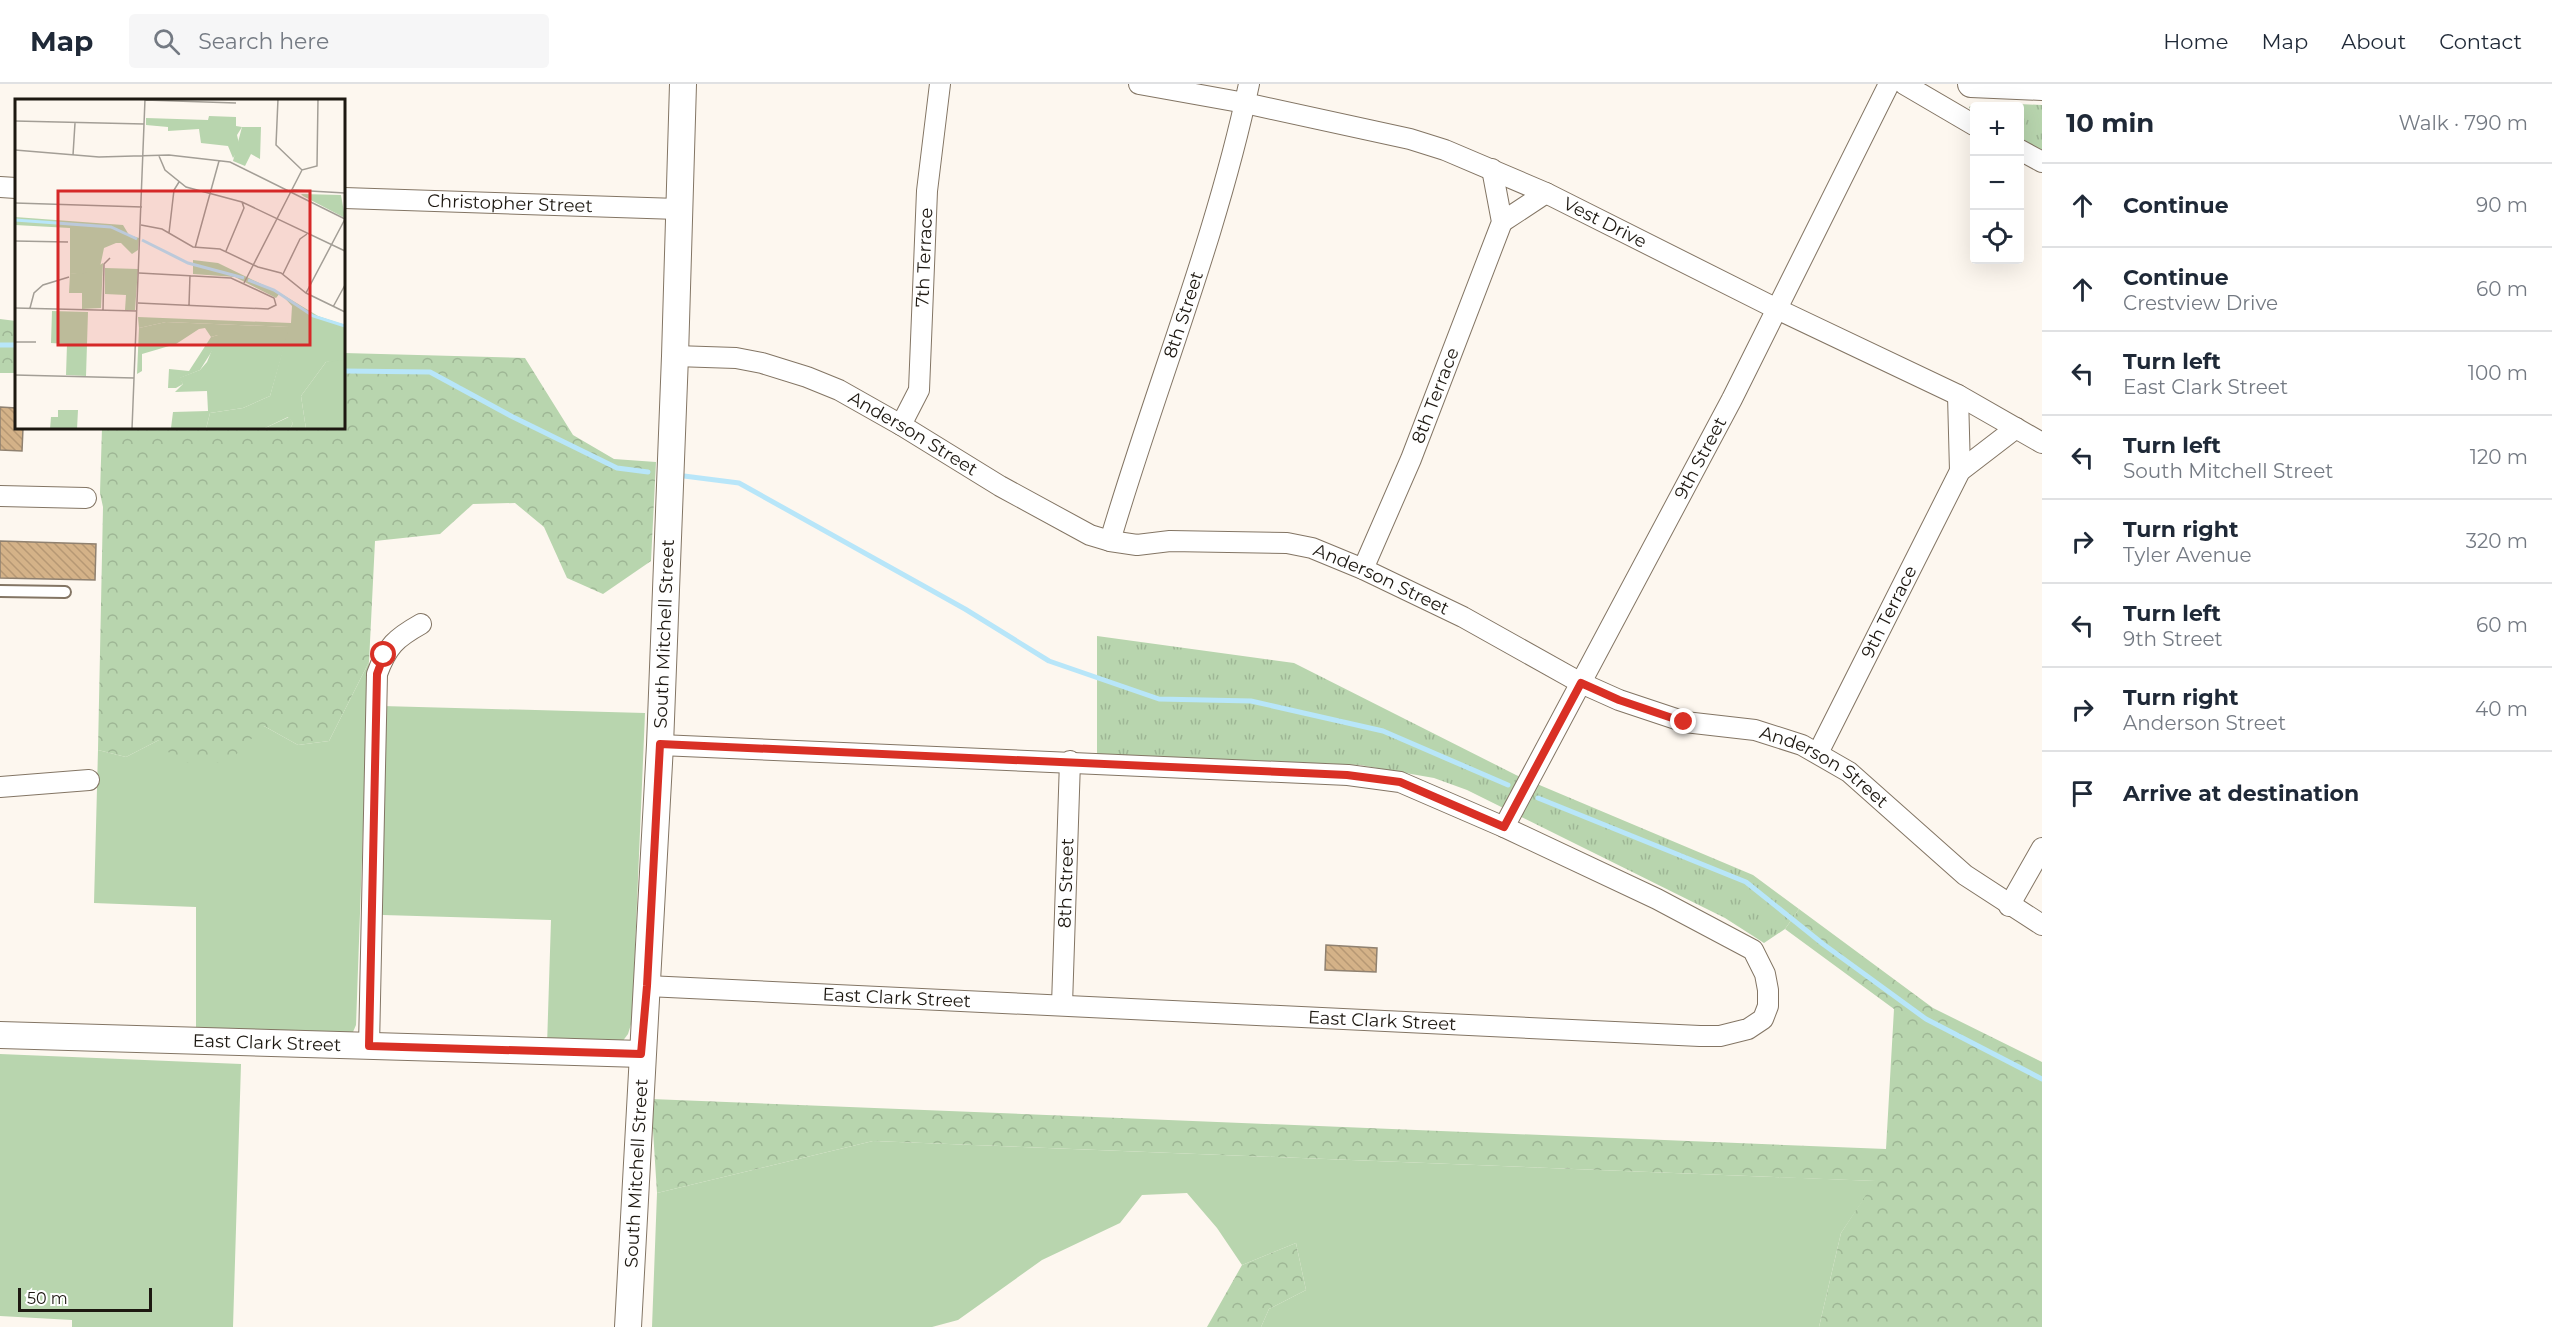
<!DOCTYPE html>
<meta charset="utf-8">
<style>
:root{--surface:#fff;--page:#f6f6f7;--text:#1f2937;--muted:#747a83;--line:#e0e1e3}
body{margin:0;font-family:Montserrat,sans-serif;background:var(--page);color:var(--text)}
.controls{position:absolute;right:18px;top:18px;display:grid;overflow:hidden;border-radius:6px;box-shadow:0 6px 24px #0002}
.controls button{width:54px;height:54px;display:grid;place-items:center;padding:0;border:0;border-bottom:2px solid var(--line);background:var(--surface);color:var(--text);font:30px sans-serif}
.scale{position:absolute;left:18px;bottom:15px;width:134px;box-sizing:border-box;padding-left:6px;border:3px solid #1d1811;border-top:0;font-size:16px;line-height:21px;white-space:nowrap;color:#1d1811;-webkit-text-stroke:4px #fff;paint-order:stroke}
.stop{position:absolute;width:18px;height:18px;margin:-14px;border:4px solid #d93025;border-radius:50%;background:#fff}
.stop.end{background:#d93025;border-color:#fff;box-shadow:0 2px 6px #0008}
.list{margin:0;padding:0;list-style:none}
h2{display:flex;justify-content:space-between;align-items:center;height:78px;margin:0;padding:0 24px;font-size:26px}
h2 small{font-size:20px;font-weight:400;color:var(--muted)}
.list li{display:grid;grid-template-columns:39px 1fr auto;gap:18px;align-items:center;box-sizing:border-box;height:84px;padding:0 24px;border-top:2px solid var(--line)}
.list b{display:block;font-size:22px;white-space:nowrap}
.list p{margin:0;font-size:20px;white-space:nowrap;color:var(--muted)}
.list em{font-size:20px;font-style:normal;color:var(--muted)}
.icon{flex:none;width:33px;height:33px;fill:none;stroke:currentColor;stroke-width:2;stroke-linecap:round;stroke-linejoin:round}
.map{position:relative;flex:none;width:2042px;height:1243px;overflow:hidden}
header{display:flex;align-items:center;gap:36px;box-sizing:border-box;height:84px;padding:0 30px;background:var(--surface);border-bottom:2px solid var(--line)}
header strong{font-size:28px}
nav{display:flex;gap:33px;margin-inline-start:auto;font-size:21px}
.search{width:420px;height:54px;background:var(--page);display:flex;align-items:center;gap:15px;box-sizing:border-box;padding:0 21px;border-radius:6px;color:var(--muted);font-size:22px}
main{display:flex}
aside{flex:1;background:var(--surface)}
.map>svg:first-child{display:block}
.grass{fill:#b8d5ae}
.forest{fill:url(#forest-crowns)}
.park{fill:url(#park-tufts)}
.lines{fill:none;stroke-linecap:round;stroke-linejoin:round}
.stream{stroke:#b8e6f9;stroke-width:5}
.building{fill:url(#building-back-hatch);stroke:#8f8170;stroke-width:1.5}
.service-casing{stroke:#837564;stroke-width:14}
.minor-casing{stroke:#837564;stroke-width:22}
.tertiary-casing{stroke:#837564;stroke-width:28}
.service{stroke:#fff;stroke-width:10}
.minor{stroke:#fff;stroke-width:20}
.tertiary{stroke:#fff;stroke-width:26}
.route{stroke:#d93025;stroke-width:8}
.labels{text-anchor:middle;stroke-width:5;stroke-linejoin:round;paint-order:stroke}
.street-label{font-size:18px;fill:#1d1811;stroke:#fff}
.inset-river{fill:none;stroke:#b8e6f9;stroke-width:3}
.inset-road{fill:none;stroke:#a39e96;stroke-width:1.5}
.view{fill:#d62828;fill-opacity:0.15;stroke:#d62828;stroke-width:3}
.inset-edge{fill:none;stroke:#1d1811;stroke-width:3}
</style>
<header>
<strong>Map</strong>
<div class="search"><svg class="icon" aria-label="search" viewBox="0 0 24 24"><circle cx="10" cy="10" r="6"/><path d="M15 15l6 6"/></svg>Search here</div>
<nav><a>Home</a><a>Map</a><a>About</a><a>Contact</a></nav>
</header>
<main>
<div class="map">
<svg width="2042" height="1243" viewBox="0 0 2042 1243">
<defs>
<pattern id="forest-crowns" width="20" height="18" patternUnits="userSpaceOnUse" patternTransform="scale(1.5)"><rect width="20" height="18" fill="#b8d5ae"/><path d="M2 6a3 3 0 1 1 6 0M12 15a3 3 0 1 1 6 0" fill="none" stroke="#9eb695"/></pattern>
<pattern id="park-tufts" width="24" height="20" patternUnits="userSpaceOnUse" patternTransform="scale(1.5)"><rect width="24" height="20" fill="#b8d5ae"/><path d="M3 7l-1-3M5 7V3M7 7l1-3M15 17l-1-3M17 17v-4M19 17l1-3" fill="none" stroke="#9eb695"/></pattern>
<pattern id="building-back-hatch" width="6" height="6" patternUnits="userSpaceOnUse" patternTransform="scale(1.5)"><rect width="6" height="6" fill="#d4b288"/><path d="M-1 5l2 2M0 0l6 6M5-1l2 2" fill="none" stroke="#b69874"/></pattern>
</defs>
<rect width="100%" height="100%" fill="#fdf7ef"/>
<path class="grass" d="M 369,578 L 356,941 L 353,948 L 346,953 L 196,948 L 196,823 L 94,819 L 98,666 L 126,673 L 159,656 L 264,642 L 298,661 L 329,657 Z
M 382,622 L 645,629 L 632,937 L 628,950 L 622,958 L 547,962 L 551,836 L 383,831 L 375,826 Z
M 0,970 L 241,980 L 233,1243 L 72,1243 L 72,1236 L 0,1232 Z
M 873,1057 L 1876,1097 L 1841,1149 L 1819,1243 L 1261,1243 L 1269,1225 L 1306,1206 L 1296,1159 L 1242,1181 L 1217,1144 L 1187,1109 L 1142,1111 L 1120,1139 L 1042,1176 L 958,1236 L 932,1243 L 652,1243 L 657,1109 Z"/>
<path class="forest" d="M 0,235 L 16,237 L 16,289 L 0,289 Z
M 344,269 L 525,274 L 573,351 L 614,375 L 656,378 L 651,477 L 603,510 L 567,494 L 544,443 L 515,419 L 473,420 L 440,450 L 375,457 L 369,578 L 329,657 L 298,661 L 264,642 L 228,679 L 177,679 L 159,656 L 126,673 L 98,666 L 103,423 L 100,409 L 102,344 L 344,344 Z
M 1799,825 L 1933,924 L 2042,978 L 2042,1243 L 1819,1243 L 1841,1149 L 1875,1097 L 873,1057 L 657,1109 L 651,1015 L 1886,1065 L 1894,925 L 1785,845 Z
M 1296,1159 L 1306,1206 L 1269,1225 L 1261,1243 L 1207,1243 L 1242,1181 Z"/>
<path class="park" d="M 1977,18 L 2042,21 L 2042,69 L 2020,57 L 2020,22 L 1974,22 L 1974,32 L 1969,23 Z
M 1097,552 L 1294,579 L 1516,691 L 1753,791 L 1799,825 L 1785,845 L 1764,859 L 1725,834 L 1467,706 L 1434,694 L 1360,681 L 1097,670 Z"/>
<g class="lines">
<path class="stream" d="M 0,261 L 16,261
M 344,287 L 430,288 L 511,332 L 617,384 L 648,388
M 684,392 L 739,399 L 965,525 L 1049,577 L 1159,615 L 1251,617 L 1383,647 L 1508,701
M 1538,714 L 1746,798 L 1823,860 L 1926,935 L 2042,995"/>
</g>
<path class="building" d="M 0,323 L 16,324 L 16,344 L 23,344 L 22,367 L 0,366 Z
M 0,457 L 96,460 L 95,496 L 0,494 Z
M 1326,861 L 1377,864 L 1376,888 L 1325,886 Z"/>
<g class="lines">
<defs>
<path id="service" d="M 0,507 L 65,508"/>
<g id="minor">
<path id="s1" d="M 1139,0 L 1245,19 L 1410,55 L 1445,66 L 1546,109 L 1777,225 L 1958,311 L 2042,359"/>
<path d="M 1904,0 L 1974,41"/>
<path d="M 2020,66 L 2042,78"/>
<path d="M 0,103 L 16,104"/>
<path id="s2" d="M 344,114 L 678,125"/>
<path d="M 1502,138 L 1546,109"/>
<path id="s3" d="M 675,272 L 736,274 L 762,279 L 807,293 L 839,306 L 901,341 L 1000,402 L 1090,451 L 1110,457 L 1137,461 L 1170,457 L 1287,459 L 1312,464 L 1363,485 L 1463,533 L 1581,599 L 1619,616 L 1685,638 L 1755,646 L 1802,661 L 1849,688 L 1965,791 L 2042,841"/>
<path d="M 1958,311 L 1960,387"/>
<path id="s4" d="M 901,341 L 919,306 L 927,107 L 940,0"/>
<path d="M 0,412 L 86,414"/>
<path id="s5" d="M 1110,457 C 1155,304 1216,156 1249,0"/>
<path id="s6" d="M 1363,485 L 1411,375 L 1502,138 L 1492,85"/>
<path id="s7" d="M 1818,669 L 1960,387 L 2016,344"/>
<path d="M 0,703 L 89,696"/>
<path id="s8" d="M 1504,743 L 1732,315 L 1889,0"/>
<path d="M 2009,822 L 2042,764"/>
<path id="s9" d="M 647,902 L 1700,952 L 1720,952 L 1748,945 L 1763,935 L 1768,922 L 1768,906 L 1765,890 L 1753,866 L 1657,815 L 1504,743 L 1400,698 L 1348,691 L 660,661"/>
<path id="s10" d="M 1062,921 L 1070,677"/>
<path d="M 369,962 L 377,590 C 387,562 396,554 421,540"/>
</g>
<g id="tertiary">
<path d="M 1971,0 L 2042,3"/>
<path id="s11" d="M 0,951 L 641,970"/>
<path id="s12" d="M 628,1243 L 660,661 L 675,272 L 683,0"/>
</g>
</defs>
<use href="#service" class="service-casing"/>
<use href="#minor" class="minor-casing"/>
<use href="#tertiary" class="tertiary-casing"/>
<use href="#service" class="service"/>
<use href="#minor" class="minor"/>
<use href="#tertiary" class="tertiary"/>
</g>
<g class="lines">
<path class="route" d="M 384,571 L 377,590 L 369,962 L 641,970 L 647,902 L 660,660 L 1347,691 L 1400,698 L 1504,743 L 1581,599 L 1619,616 L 1684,638"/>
</g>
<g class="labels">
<g class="street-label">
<text dy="6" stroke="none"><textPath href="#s2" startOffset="166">Christopher Street</textPath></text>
<text dy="6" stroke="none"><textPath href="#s1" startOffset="489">Vest Drive</textPath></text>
<text dy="6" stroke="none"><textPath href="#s4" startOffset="172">7th Terrace</textPath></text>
<text dy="6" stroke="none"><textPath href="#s5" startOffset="238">8th Street</textPath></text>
<text dy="6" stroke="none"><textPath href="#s6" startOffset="188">8th Terrace</textPath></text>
<text dy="6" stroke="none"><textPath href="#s3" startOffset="255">Anderson Street</textPath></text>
<text dy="6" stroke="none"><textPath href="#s8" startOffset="418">9th Street</textPath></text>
<text dy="6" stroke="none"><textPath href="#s3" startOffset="759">Anderson Street</textPath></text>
<text dy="6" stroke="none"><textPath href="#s7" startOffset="158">9th Terrace</textPath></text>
<text dy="6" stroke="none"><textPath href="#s12" startOffset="694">South Mitchell Street</textPath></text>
<text dy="6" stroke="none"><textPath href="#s3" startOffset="1245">Anderson Street</textPath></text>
<text dy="6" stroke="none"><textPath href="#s10" startOffset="122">8th Street</textPath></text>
<text dy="6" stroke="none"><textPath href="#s9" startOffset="250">East Clark Street</textPath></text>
<text dy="6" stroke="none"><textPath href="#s9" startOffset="736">East Clark Street</textPath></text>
<text dy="6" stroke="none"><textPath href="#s11" startOffset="267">East Clark Street</textPath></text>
<text dy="6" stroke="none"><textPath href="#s12" startOffset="154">South Mitchell Street</textPath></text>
</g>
</g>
<g transform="translate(15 15)">
<rect width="330" height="330" fill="#fdf7ef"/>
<path d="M 227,28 L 246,28 L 245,60 L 236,55 L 230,67 L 218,62 ZM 88,164 L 86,209 L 67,210 L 67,194 L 54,194 L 55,175 L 75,172 ZM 90,169 L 123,170 L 120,211 L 110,211 L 111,196 L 90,195 ZM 37,212 L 73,213 L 71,277 L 51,276 L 52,245 L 36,244 ZM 151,223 L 275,228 L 255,297 L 228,309 L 195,314 L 191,330 L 156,329 L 158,313 L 193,312 L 192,292 L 160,293 L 168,285 L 164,279 L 185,271 L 192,263 L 203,236 L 196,238 L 190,229 L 184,230 L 161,245 L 127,255 L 127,272 L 122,275 L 124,229 ZM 330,258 L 330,330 L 291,330 L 286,297 L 311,263 ZM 274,318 L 278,324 L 275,330 L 248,330 Z" fill="#b8d5ae"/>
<path d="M 194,17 L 221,18 L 221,27 L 227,28 L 222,36 L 225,49 L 218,59 L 213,47 L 186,44 L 184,30 L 153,32 L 153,28 L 131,26 L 131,19 L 193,21 ZM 0,118 L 108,126 L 114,136 L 124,139 L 123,151 L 117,155 L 106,144 L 101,144 L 89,149 L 84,173 L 55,175 L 55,129 L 0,126 ZM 265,194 L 303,217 L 330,226 L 329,261 L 311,263 L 286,297 L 291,330 L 275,330 L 278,324 L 273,318 L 248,330 L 191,330 L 195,314 L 228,309 L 255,297 L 274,228 L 151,223 L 124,229 L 123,218 L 276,224 L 277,207 ZM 203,236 L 204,241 L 185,271 L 165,279 L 168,285 L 161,289 L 153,289 L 154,270 L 174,272 L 196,238 ZM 43,311 L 63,311 L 62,330 L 35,330 L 36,318 L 43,318 Z" fill="#b8d5ae"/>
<path d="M 286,95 L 326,96 L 330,119 L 288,97 ZM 178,161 L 203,164 L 265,194 L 261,199 L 220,178 L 178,175 Z" fill="#b8d5ae"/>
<path class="inset-river" d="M 0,121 L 96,128 L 122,140M 127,141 L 173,164 L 229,179M 233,181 L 259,191 L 298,217 L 330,227"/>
<path class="inset-road" d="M 263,0 L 261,46 L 287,71 L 302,67 L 303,0M 130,1 L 221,4M 0,22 L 129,25M 0,51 L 84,58 L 154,56 L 215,63 L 330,120M 58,56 L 60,24M 144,57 L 150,71 L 171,88 L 227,103 L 330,152M 278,91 L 330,94M 0,104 L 127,108M 126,126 L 147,130 L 178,148 L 205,150 L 243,168 L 266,174 L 291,194 L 330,213M 154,134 L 159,91 L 164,83M 0,142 L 53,143M 180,149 L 204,62M 211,152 L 229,109 L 227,103M 268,175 L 285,140 L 292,135M 229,184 L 287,71M 291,194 L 330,120M 123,204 L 253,210 L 261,206 L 259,199 L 216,179 L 124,174M 174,206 L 175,176M 318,208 L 330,186M 0,209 L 122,212M 15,209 L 19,194 L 28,186 L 54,178M 88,211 L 89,165 L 95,159M 0,243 L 21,243M 0,276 L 119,279M 117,330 L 130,0"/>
<path class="view" d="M 43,92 L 295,92 L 295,246 L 43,246 Z"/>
<rect width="330" height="330" class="inset-edge"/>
</g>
</svg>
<div class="controls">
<button>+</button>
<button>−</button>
<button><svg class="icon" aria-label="locate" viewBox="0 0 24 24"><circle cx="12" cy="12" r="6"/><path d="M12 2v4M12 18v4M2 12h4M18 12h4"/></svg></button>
</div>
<div class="scale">50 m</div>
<div class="stop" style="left:384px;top:571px"></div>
<div class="stop end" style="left:1684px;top:638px"></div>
</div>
<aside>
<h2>10 min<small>Walk · 790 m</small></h2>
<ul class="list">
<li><svg class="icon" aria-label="ahead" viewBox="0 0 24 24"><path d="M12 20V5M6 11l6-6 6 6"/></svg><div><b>Continue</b></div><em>90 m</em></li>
<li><svg class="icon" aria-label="ahead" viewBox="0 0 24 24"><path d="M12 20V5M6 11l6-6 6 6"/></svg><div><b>Continue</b><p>Crestview Drive</p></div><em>60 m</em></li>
<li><svg class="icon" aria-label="left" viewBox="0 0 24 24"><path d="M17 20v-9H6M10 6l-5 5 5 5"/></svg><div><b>Turn left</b><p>East Clark Street</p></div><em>100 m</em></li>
<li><svg class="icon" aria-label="left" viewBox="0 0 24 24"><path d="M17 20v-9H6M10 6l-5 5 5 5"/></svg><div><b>Turn left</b><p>South Mitchell Street</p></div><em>120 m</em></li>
<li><svg class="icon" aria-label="right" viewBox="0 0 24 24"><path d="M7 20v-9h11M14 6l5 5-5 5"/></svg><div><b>Turn right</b><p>Tyler Avenue</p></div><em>320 m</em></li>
<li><svg class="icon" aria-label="left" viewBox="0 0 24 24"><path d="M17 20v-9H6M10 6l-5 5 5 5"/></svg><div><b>Turn left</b><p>9th Street</p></div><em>60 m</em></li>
<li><svg class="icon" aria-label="right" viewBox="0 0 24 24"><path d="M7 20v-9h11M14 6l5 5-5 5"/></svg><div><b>Turn right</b><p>Anderson Street</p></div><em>40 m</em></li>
<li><svg class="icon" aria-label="arrive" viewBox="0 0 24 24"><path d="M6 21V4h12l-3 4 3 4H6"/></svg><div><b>Arrive at destination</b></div></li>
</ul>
</aside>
</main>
